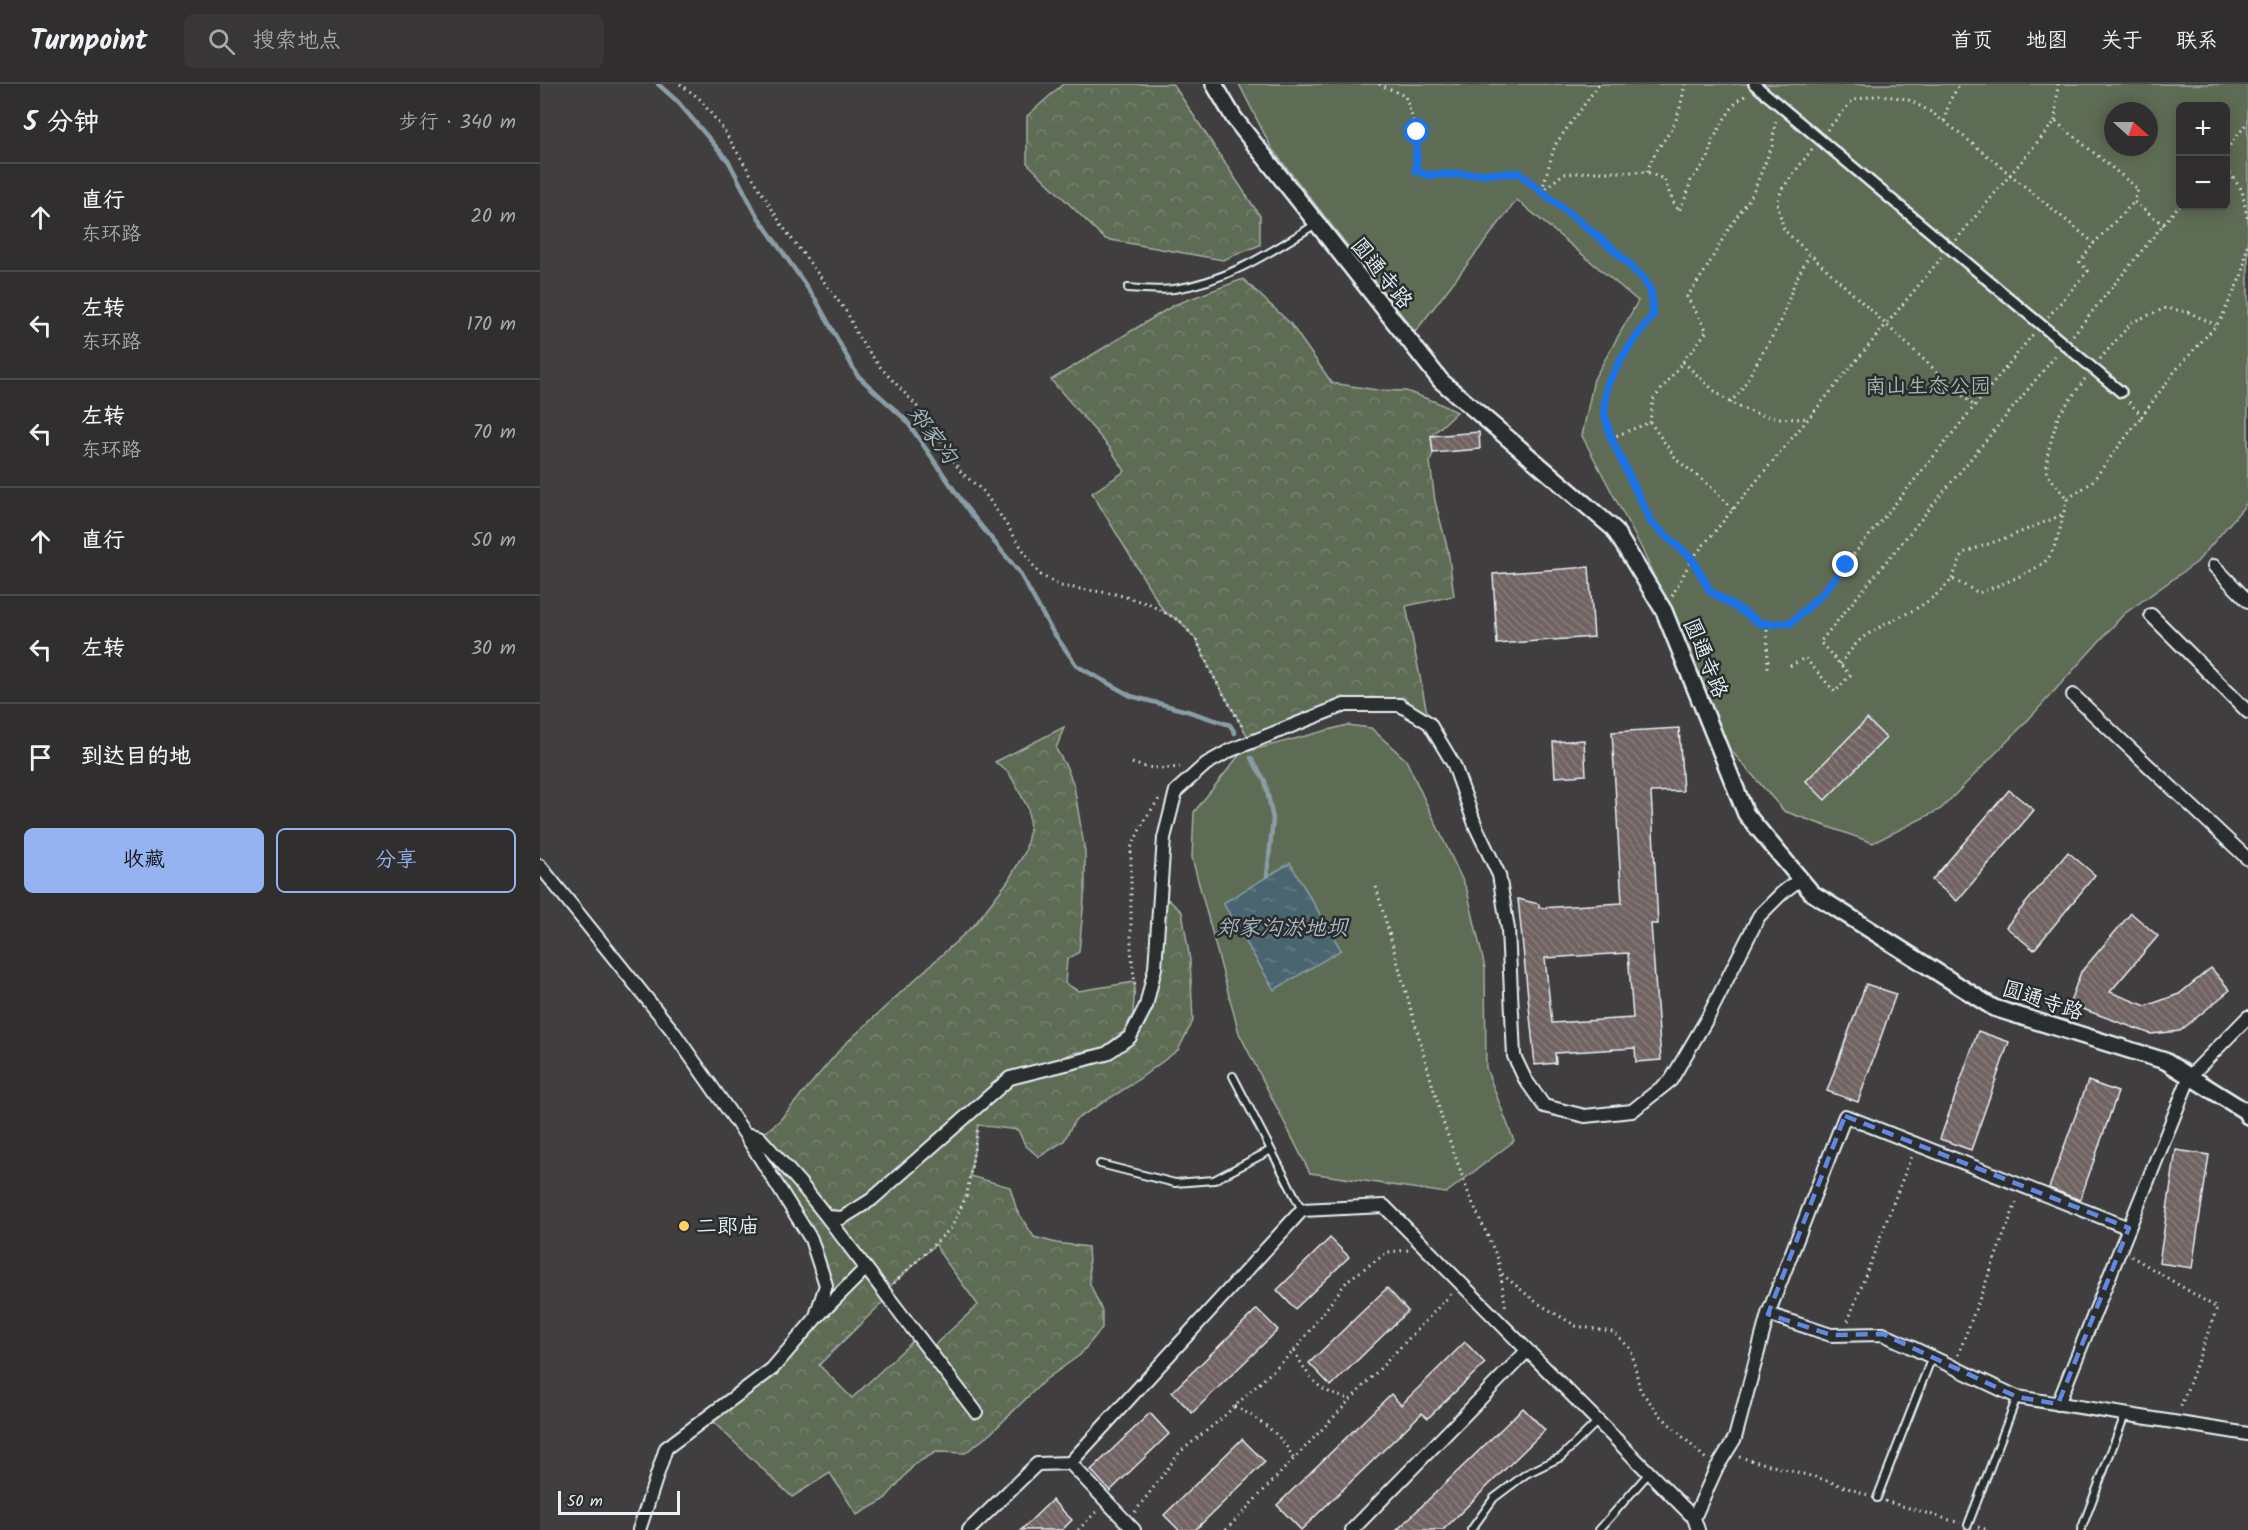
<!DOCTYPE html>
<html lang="zh">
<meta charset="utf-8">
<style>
:root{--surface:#302e2e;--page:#383636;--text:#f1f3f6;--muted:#a8a8aa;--line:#4b4a4a;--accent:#95b2f1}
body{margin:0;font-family:Kalam,"LXGW WenKai TC",sans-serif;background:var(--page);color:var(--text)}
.controls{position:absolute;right:18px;top:18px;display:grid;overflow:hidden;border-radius:9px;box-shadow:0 3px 15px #0003}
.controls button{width:54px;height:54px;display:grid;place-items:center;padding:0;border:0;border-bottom:2px solid var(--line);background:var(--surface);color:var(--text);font:30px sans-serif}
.compass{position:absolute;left:1564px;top:18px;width:54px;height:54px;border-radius:50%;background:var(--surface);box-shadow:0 3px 15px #0003;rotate:111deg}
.scale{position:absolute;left:18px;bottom:15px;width:122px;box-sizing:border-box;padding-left:6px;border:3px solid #e8f1f8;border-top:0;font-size:16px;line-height:21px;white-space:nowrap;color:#e8f1f8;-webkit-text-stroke:4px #2a2d2e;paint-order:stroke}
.stop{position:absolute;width:18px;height:18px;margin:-14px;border:4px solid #1a73e8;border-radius:50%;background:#fff}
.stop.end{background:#1a73e8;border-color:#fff;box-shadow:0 2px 6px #0008}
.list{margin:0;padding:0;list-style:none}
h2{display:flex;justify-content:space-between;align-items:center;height:78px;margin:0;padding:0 24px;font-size:26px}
h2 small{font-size:20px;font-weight:400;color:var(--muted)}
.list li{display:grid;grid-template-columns:39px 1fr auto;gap:18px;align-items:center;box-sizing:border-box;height:108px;padding:0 24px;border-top:2px solid var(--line)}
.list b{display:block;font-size:22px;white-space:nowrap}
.list p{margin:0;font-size:20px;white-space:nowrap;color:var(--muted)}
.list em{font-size:20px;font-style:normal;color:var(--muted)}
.actions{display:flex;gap:12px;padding:18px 24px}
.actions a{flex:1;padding:14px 0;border:2px solid var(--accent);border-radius:9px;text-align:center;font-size:21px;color:var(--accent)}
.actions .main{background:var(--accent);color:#111}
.icon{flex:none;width:33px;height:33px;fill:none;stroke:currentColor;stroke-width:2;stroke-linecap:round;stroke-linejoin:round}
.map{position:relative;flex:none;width:1708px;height:1446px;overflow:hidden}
header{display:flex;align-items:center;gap:36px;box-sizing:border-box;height:84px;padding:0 30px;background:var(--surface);border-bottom:2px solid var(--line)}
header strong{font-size:28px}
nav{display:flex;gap:33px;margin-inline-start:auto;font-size:21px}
.search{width:420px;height:54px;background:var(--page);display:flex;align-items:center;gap:15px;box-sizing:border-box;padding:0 21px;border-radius:9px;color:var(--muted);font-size:22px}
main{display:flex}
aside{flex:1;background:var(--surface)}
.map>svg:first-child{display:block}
.forest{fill:url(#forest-crowns);stroke:#a3aea6;stroke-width:1.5;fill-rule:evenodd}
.park{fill:#5e6c54;stroke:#a3aea6;stroke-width:1.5;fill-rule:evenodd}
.water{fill:url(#water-ripples);stroke:#8a9da6;stroke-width:1.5}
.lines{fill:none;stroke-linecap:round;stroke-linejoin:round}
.stream{stroke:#8a9da6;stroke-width:4.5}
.building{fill:url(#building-back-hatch);stroke:#e8f1f8;stroke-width:1.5;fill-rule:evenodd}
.service-casing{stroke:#e8f1f8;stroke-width:10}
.pedestrian-casing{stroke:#e8f1f8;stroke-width:14}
.minor-casing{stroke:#e8f1f8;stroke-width:16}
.tertiary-casing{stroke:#e8f1f8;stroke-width:20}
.path{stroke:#e8f1f8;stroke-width:3;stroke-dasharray:1.5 4.5;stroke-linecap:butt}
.service{stroke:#2a2d2e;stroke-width:6}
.pedestrian{stroke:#2a2d2e;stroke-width:9}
.minor{stroke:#2a2d2e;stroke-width:12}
.tertiary{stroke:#2a2d2e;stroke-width:15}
.route{stroke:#1a73e8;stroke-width:8}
.marked{fill:none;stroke:#6487e3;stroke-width:4.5;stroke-dasharray:12 8;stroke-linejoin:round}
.poi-dot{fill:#ffd166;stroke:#2a2d2e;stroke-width:2}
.labels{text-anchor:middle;stroke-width:5;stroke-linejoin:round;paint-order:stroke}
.street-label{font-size:21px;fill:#e8f1f8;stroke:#2a2d2e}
.park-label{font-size:21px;fill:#aab5ae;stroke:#2a2d2e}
.poi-label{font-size:21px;fill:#e8f1f8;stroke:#2a2d2e;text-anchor:start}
.water-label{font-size:22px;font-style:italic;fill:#aab9c2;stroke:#2a2d2e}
</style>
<header>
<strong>Turnpoint</strong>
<div class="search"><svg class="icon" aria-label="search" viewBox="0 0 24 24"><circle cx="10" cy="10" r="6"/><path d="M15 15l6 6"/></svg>搜索地点</div>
<nav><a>首页</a><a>地图</a><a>关于</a><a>联系</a></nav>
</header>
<main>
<aside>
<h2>5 分钟<small>步行 · 340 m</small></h2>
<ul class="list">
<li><svg class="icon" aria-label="ahead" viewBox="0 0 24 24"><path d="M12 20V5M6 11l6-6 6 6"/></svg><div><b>直行</b><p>东环路</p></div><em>20 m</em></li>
<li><svg class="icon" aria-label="left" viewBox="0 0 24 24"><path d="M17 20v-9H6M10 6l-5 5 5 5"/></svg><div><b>左转</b><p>东环路</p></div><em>170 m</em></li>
<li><svg class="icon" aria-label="left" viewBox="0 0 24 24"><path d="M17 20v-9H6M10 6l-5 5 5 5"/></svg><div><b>左转</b><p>东环路</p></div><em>70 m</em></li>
<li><svg class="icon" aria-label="ahead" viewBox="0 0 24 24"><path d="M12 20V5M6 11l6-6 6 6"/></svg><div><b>直行</b></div><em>50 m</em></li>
<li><svg class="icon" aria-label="left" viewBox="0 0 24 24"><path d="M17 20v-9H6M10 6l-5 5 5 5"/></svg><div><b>左转</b></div><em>30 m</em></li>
<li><svg class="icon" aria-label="arrive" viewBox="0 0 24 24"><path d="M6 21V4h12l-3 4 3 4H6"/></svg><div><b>到达目的地</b></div></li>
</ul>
<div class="actions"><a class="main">收藏</a><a>分享</a></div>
</aside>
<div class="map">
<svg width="1708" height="1446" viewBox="0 0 1708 1446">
<defs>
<pattern id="forest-crowns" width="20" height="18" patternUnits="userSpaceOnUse" patternTransform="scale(1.5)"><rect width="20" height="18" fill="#5e6c54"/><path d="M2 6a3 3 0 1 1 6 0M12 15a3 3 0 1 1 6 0" fill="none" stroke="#75816d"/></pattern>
<pattern id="water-ripples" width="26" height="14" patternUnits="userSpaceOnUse" patternTransform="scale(1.5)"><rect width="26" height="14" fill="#4c6570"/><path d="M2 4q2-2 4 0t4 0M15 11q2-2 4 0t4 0" fill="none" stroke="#667c85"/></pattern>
<pattern id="building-back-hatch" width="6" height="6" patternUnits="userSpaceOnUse" patternTransform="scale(1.5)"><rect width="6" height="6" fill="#726463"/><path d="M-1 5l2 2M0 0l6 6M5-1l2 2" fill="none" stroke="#867b7a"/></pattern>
</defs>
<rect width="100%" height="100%" fill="#403e3e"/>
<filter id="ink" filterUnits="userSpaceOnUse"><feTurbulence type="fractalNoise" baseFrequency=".0167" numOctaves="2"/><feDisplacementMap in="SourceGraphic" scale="12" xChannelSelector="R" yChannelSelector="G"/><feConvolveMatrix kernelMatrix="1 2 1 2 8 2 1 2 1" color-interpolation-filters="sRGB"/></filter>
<g filter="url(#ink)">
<path class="forest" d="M 523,0 L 633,0 L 720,132 L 720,161 L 683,176 L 565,155 L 487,79 L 487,32 Z
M 703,195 L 750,239 L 792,299 L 837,306 L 866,307 L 896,318 L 917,328 L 891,352 L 893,369 L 890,378 L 895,417 L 908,466 L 914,512 L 866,522 L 889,639 L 860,621 L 804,621 L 711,658 L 671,588 L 657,557 L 640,537 L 624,528 L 552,409 L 585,387 L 569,363 L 511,296 L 634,221 Z
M 524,643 L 516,665 L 527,684 L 534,702 L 545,768 L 545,804 L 539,868 L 527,876 L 525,899 L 538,907 L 595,898 L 593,930 L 583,948 L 562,964 L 533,969 L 477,991 L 566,970 L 590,953 L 606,922 L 622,810 L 642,828 L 650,876 L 653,937 L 638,966 L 591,1001 L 535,1036 L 524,1057 L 499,1073 L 485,1061 L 478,1046 L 438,1041 L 430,1092 L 470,1103 L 477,1127 L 494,1153 L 516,1159 L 548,1163 L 550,1200 L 562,1227 L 562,1244 L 540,1271 L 505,1296 L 450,1350 L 425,1369 L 396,1368 L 375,1380 L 344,1416 L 317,1431 L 290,1389 L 252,1413 L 168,1333 L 232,1285 L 275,1235 L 286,1201 L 271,1155 L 205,1050 L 219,1053 L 239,1037 L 303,962 L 435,840 L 468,797 L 485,768 L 490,745 L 488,724 L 469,689 L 455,678 ZM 396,1160 L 399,1168 L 438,1221 L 389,1266 L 378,1252 L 312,1314 L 279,1281 L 348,1213 L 344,1208 Z"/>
<path class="park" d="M 699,0 L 1708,0 L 1708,418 L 1657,478 L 1584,530 L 1488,636 L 1401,725 L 1333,759 L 1244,727 L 1187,662 L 1102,465 L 1042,352 L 1054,295 L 1098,217 L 977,116 L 875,248 L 732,65 ZM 1640,22 L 1686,22 L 1686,122 L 1640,122 ZM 1573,27 L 1609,27 L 1609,63 L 1573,63 Z
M 807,641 L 831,644 L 866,676 L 927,806 L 945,884 L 946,984 L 974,1057 L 906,1109 L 770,1089 L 699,949 L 652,774 L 654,728 L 701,669 Z"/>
<path class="water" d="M 750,779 L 801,866 L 734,906 L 683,819 Z"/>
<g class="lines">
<path class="stream" d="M 118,0 L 138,18 L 189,78 L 216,130 L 276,216 L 317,291 L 366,336 L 428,426 L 479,488 L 511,545 L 537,582 L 591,612 L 647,627 L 690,641 L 695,649
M 711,674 L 725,697 L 733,735 L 727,792"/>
</g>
<path class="building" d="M 939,348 L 940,365 L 893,369 L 891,352 Z
M 1049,483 L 1054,553 L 957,560 L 953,490 Z
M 1327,635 L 1346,654 L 1285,716 L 1266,697 Z
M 1139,644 L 1143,707 L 1111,708 L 1118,840 L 1111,840 L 1121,976 L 1096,978 L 1095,964 L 1015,969 L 1016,979 L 995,981 L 978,815 L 999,820 L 999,824 L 1082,819 L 1072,648 ZM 1088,869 L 1093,934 L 1012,939 L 1005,874 Z
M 1044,656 L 1046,691 L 1015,693 L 1013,658 Z
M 1469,706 L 1494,726 L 1417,817 L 1392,796 Z
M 1528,768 L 1555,791 L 1494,866 L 1466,843 Z
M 1591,829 L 1618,852 L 1570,908 L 1606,922 L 1639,910 L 1671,884 L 1690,906 L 1640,947 L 1611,950 L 1529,920 L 1541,888 Z
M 1326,900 L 1356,910 L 1318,1018 L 1287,1007 Z
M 1438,947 L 1469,958 L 1431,1066 L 1400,1055 Z
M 1548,997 L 1578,1008 L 1540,1116 L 1509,1104 Z
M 1636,1066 L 1669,1071 L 1652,1184 L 1619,1179 Z
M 790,1154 L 809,1173 L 755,1225 L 737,1206 Z
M 847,1204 L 868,1227 L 791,1302 L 769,1279 Z
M 717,1225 L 738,1246 L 652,1329 L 632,1308 Z
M 925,1258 L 945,1279 L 888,1334 L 882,1329 L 761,1446 L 737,1421 L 851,1310 L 861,1321 Z
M 983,1324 L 1005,1346 L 903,1446 L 857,1446 Z
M 610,1329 L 629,1350 L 570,1407 L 551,1386 Z
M 702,1355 L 725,1378 L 655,1446 L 639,1446 L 624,1431 Z
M 512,1416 L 532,1436 L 522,1446 L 481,1446 Z"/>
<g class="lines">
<defs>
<path id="service" d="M 588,204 C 603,205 620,207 634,205 C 688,197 731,168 776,140
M 693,992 L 762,1126
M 560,1080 L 635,1099 L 674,1096 L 731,1066
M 1337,1414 L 1392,1273
M 1428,1441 L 1477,1313
M 931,1446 L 954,1414 L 986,1390 L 1021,1373 L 1058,1337
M 1059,1446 L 1109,1389
M 1541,1446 L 1585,1331"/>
<path id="pedestrian" d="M 1214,0 L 1581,308"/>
<path id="minor" d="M 1674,482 L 1708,517
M 1611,531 L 1708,628
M 1533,611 L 1708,775
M 0,782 L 132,946 L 205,1050 L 271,1155 L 286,1201 L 275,1235 L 232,1285 L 126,1364 L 99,1446
M 205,1050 L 219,1053 L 260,1099 L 287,1133 L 302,1134 L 331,1116 L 470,994 L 566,970 L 590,953 L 606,922 L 615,884 L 624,754 L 636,707 L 666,680 L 689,667 L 804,621 L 860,621 L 889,639 L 914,681 L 936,743 L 959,791 L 968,845 L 974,972 L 985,995 L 1004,1022 L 1045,1032 L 1092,1027 L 1131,996 L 1168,933 L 1219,832 L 1242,809 L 1260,795
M 287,1133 L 436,1328
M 1228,1230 L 1291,1251 L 1343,1250 L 1477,1313 L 1708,1350
M 278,1232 L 326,1184
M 1518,1320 L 1650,992 L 1708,933
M 1154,1434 L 1176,1385 L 1195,1354 L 1228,1230 L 1305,1032 L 1589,1144
M 429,1446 L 497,1380 L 530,1379
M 594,1446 L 530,1379 L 762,1126 L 844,1122 L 1154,1434 L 1158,1446
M 812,1446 L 987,1267"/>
<path id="tertiary" d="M 674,0 L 694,34 L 901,297 L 1074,445 L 1124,527 L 1206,730 L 1272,809 L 1454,924 L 1625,977 L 1705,1027 L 1708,1032"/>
</defs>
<use href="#service" class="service-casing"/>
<use href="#pedestrian" class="pedestrian-casing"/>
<use href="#minor" class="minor-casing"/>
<use href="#tertiary" class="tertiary-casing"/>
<path class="path" d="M 140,0 L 159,14 L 183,45 L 243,143 L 308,230 L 318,253 L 341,284 L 376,321 L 421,388 L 443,407 L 460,431 L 499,490 L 520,502 L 576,510 L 609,520 L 640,537 L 657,557 L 671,588 L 704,646
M 839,0 L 865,12 L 877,48 L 876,87 L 888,91 L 979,89 L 1072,164 L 1104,195 L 1111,208 L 1113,231 L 1084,270 L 1067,301 L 1064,328 L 1071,354 L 1111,438 L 1152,475 L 1170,508 L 1222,540 L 1251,539 L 1280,512 L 1494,249
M 1404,37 L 1410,16 L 1420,0
M 1515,37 L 1518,0
M 1287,46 L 1313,16 L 1339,11 L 1367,15 L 1391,28 L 1417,47 L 1554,159 L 1594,118
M 1272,65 L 1242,105 L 1237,119 L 1244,146 L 1434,322
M 1686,66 L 1708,38
M 1686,84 L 1702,106 L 1708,138
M 1107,88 C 1112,71 1121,61 1131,46 C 1139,33 1142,15 1145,0
M 1002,106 L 1015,61 L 1059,0
M 1001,108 L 1023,90 L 1048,88 L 1106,88 L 1124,95 L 1133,118 L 1139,127 L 1147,110 L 1151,96 L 1168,75 L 1173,55 L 1185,34 L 1197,17 L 1208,10
M 1416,156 L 1515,37 L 1598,105 L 1594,118 L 1624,141
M 1508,233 L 1548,187 L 1540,178 L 1554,159
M 1533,251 L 1640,120
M 1560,275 L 1592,238 L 1626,224 L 1648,228 L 1676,241
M 1143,278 C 1158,291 1173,308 1190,318 C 1211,331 1243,337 1267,334
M 1545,295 L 1518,332 L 1507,372 L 1507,390 L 1527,415 L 1551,399 L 1602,332
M 1589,318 L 1602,332 L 1635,287 L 1680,237 L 1703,188 L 1708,156
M 1190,319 L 1201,306 L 1241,237 L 1254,200 L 1269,171
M 1071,354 L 1110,338
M 1193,425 L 1169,401 L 1137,376 L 1110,338 L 1113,316 L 1167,247 L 1147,213 L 1165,187 L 1189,144 L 1212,111 L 1232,62 L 1236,34
M 1412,495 L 1423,469 L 1471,452 L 1524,430
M 1132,512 L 1152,475 L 1402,173
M 1227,540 L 1228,586
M 1300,580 C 1307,571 1316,558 1325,552 C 1357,531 1385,527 1412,495 L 1439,509 C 1454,503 1501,486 1509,473 C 1520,455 1522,434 1527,415
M 1250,582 L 1265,574 L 1295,608 L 1310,591 L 1280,558 L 1517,270
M 592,679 C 608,685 623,685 640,683
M 836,803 L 903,1038 L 929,1111 L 958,1175 L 966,1225
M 595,901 L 591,866 L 591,764 L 605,735 L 619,715
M 1591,1172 L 1677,1224 L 1640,1325
M 962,1190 L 996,1218 L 1036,1242 L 1073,1248 L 1091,1265 L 1100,1306 L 1122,1333 L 1166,1375
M 354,1199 L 412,1143 L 427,1110 L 438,1042
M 1308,1237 L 1371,1073
M 754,1267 C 771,1296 777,1308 811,1315
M 1418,1271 L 1478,1114
M 695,1322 C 720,1337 741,1348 754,1376
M 1199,1373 L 1282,1395 L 1328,1411
M 1345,1417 L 1420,1439
M 595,1428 L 640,1368 L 681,1335 L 754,1267 L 808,1196 L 848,1168 L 869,1166
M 1438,1443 L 1448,1446
M 538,1446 L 557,1427
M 686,1446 L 913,1208"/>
<use href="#service" class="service"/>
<use href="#pedestrian" class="pedestrian"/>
<use href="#minor" class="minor"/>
<use href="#tertiary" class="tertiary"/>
</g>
</g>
<g class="lines" filter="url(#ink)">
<path class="route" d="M 877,48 L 876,87 L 888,91 L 979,89 L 1072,164 L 1104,195 L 1111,208 L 1113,231 L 1084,270 L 1067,301 L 1064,328 L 1071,354 L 1111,438 L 1152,475 L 1170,507 L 1222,540 L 1251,539 L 1280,512 L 1306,481"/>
</g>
<path class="marked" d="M 1305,1032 L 1589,1144 L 1518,1320 L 1477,1313 L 1343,1250 L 1291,1251 L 1228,1230 Z"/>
<circle class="poi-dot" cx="144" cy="1142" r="6"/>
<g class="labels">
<g class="street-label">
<text transform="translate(842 189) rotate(51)" y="7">圆通寺路</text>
<text transform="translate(1166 574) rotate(68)" y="7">圆通寺路</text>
<text transform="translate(1503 916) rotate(18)" y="7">圆通寺路</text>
</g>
<g class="park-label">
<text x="1388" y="309">南山生态公园</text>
</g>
<g class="poi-label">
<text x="156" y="1149">二郎庙</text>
</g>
<g class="water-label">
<text transform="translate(393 350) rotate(53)" y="8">郑家沟</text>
<text x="742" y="851">郑家沟淤地坝</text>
</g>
</g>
</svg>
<div class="controls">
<button>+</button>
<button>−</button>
</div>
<svg class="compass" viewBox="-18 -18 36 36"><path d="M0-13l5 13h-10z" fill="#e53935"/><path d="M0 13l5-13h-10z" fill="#a8a8aa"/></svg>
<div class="scale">50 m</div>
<div class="stop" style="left:877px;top:48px"></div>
<div class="stop end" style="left:1306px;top:481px"></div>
</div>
</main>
